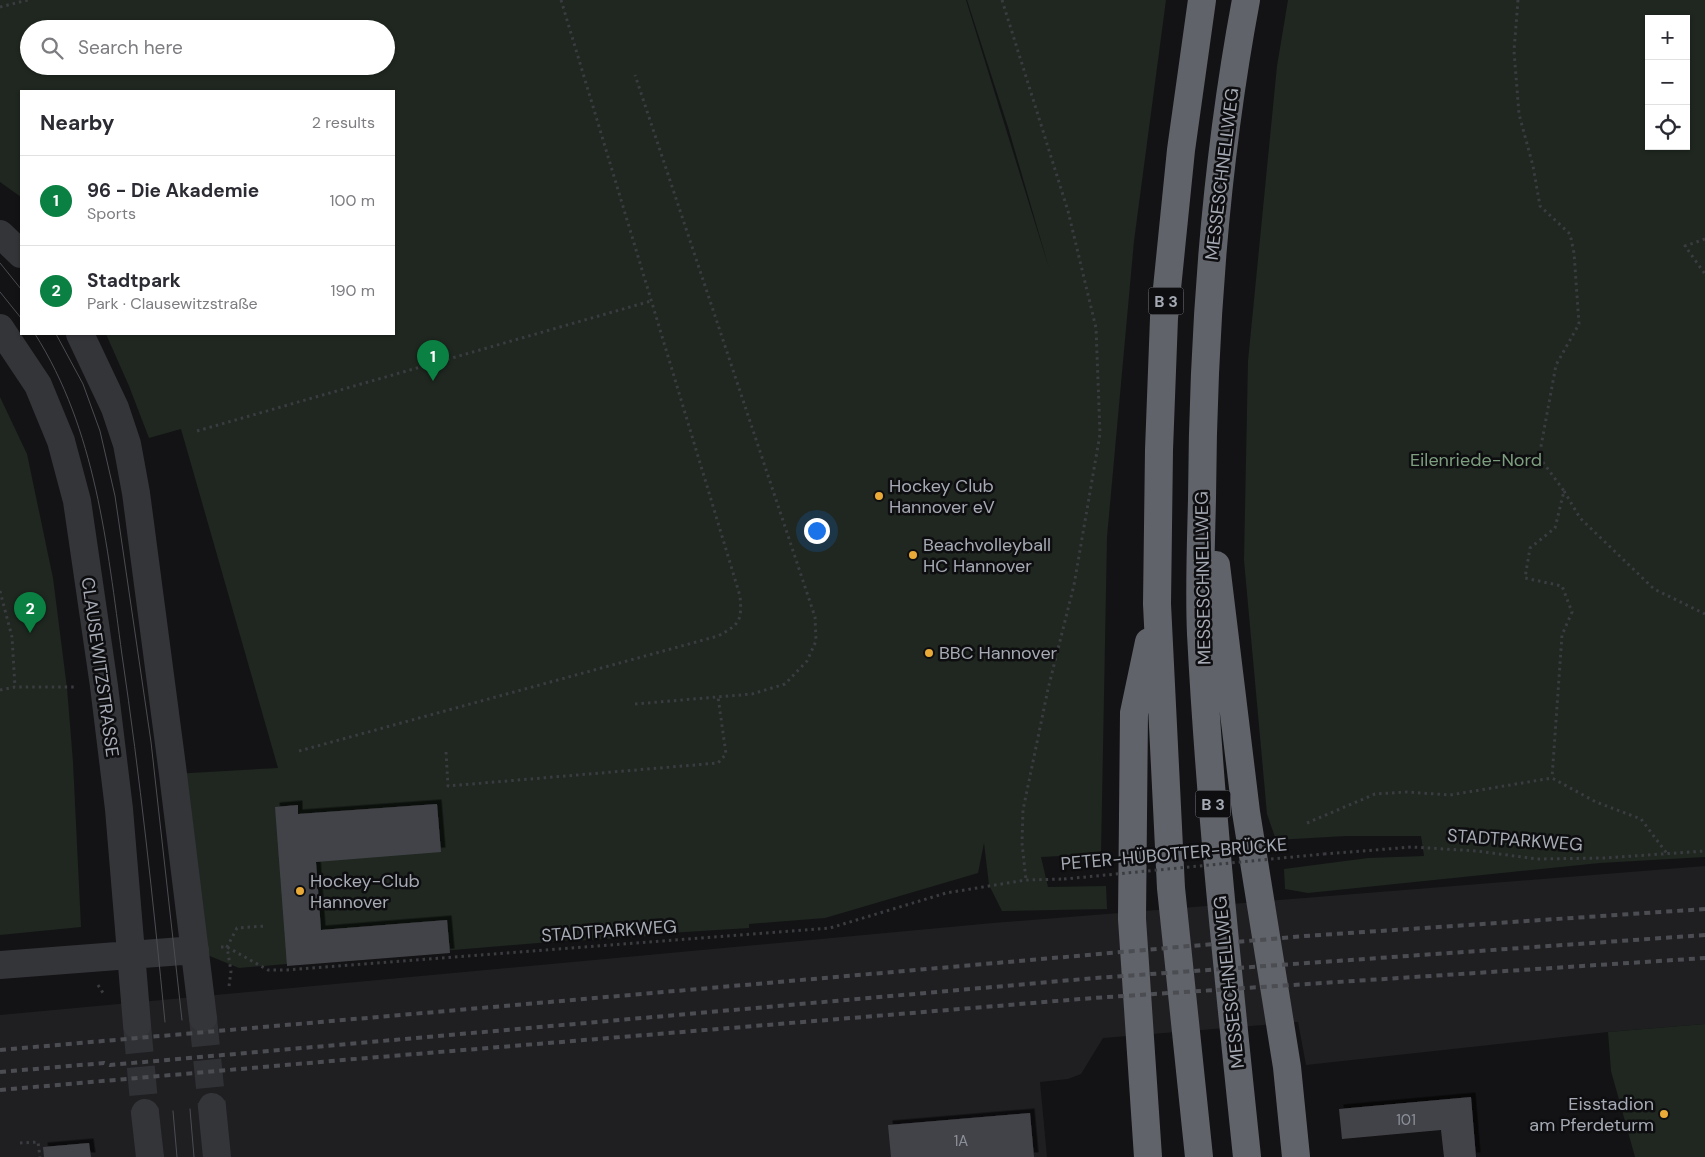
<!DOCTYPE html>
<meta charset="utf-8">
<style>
:root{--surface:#fff;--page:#f2f2f3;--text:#2b2b33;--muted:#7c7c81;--line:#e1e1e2;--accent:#0b8043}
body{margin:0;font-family:"DM Sans",sans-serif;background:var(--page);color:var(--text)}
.controls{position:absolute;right:15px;top:15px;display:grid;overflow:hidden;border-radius:0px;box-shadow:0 1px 4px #0004}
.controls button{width:45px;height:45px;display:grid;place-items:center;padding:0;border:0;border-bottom:1px solid var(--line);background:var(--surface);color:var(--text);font:25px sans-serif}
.you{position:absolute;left:816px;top:530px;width:18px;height:18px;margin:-12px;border:4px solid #fff;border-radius:50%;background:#1a73e8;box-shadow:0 0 0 8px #1a73e833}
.badge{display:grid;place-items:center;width:32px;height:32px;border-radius:50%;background:var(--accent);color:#fff;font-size:16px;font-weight:700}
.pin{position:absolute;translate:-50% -41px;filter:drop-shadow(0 1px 2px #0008)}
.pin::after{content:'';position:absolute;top:26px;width:18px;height:15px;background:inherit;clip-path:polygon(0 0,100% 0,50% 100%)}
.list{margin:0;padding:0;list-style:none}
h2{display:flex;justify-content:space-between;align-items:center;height:65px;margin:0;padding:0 20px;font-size:21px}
h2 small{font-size:16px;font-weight:400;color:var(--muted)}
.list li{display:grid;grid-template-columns:32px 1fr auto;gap:15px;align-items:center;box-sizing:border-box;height:90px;padding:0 20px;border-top:1px solid var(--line)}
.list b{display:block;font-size:19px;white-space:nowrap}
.list p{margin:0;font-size:16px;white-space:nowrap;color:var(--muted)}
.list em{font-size:16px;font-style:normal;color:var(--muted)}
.icon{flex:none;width:28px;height:28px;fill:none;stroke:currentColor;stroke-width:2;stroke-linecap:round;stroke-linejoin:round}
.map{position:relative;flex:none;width:1705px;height:1157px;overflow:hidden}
.search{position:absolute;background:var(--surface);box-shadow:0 1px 4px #0004;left:20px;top:20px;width:375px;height:55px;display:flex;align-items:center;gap:12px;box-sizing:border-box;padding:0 18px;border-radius:28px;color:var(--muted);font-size:19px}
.panel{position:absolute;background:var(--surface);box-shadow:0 1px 4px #0004;left:20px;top:90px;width:375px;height:245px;border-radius:0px}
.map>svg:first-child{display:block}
.built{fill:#1f1f22}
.green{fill:#1f2720;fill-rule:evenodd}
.building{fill:#424348;filter:url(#shadow)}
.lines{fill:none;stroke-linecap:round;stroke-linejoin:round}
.minor-tunnel{stroke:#303135;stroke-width:28;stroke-dasharray:28 14;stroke-linecap:butt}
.path{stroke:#3a3c40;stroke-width:3;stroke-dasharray:2.5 4;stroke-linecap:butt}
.minor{stroke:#343539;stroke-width:28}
.highway{stroke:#60636a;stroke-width:28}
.tram{stroke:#4b4d52;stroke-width:1}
.rail{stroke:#4b4d52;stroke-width:4;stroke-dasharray:6 5;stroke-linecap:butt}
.path-bridge{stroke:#3a3c40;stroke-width:3;stroke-dasharray:2.5 4;stroke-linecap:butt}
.poi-dot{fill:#e9aa37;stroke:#0e0e10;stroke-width:2}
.labels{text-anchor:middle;stroke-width:5;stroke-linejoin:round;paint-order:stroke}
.number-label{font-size:15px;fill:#8c9099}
.shield{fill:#0e0e10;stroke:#787b83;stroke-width:1}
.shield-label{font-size:16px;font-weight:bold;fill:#a5aab4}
.street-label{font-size:18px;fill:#a5aab4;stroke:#0e0e10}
.park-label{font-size:18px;fill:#7d9f7f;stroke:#0e0e10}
.poi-label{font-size:18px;fill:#a5aab4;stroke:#0e0e10;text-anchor:start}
</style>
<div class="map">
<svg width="1705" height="1157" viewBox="0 0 1705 1157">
<defs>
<filter id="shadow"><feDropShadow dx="4.5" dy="-4.5" stdDeviation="0" flood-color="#0009"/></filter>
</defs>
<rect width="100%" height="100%" fill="#131315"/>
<path class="built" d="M 1705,866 L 1705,1024 L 1608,1032 L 1306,1065 L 1298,1022 L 1103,1038 L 1081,1074 L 1068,1079 L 1040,1082 L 1047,1157 L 0,1157 L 0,1015 L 993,923 Z"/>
<path class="green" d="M 0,0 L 966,0 L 1049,268 L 1008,127 L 967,0 L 1166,0 L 1134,241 L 1107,537 L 1101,854 L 1041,857 L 1048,887 L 1106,886 L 1107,909 L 1002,911 L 989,885 L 984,843 L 978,873 L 825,918 L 749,924 L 749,928 L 669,933 L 669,931 L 650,933 L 650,936 L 574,941 L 574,940 L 239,968 L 195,950 L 173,774 L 278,768 L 181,429 L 149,438 L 129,386 L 106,334 L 394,334 L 394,91 L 21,91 L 21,197 L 0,182 ZM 29,29 L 386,29 L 386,66 L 29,66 Z
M 1288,0 L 1705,0 L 1705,857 L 1600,863 L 1308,893 L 1285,889 L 1284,869 L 1368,858 L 1424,856 L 1421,836 L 1346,836 L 1276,840 L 1267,814 L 1244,560 L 1248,361 L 1277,66 ZM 1649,19 L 1686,19 L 1686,146 L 1649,146 Z
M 0,397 L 27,454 L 53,578 L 67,688 L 73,762 L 81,927 L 0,935 Z
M 1705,1024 L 1705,1157 L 1635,1157 L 1611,1071 L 1608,1032 Z"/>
<path class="building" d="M 437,804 L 441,852 L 316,862 L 321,930 L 447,920 L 450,953 L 287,966 L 275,807 L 298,805 L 298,814 Z
M 1471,1097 L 1476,1157 L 1444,1157 L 1441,1130 L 1342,1139 L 1339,1109 Z
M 1030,1113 L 1034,1157 L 891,1157 L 888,1125 Z
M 89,1143 L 91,1157 L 44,1157 L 43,1147 Z"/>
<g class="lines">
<path class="minor-tunnel" d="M 203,1018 L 212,1107
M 137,1025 L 145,1113"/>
<path class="path" d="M 1002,0 L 1068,211 L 1096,328 L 1100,434 L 1074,585 L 1048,689 L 1023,810 L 1022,843 L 1026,880
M 1518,0 L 1514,51 L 1519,114 L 1533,166 L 1540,206 L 1570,234 L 1574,253 L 1579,324 L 1556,365 L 1539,457 L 1564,491 L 1555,528 L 1530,548 L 1525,578 L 1562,586 L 1572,612 L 1562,635 L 1552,778
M 0,7 L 28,0
M 1705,239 L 1685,246 L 1705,274
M 197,431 L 651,301
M 1564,491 L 1580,518 L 1654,589 L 1705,614
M 0,591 L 12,637 L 15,687
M 0,690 L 15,687 L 76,687
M 635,704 L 752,694 L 785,684 L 807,661 L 816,641 L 815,617 L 635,75
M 299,751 L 718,636 C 740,624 742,621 740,596 L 561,0
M 446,752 L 448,786 L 718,763 L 726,754 L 718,697
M 1307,823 L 1375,794 L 1407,792 L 1450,795 L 1552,778 L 1596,802 L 1641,819 L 1668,855
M 1324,854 L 1412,847 L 1477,851 L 1537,859 L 1604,858 L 1705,851
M 221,947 L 227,947 L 268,970 L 287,970 L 830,928 L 946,893 L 1026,880 L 1064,879
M 98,985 L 105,996
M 229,986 L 231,971 L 227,947 L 237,928 L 265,926
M 20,1143 L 38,1142 L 40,1157"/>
<path class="minor" d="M 0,234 L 21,254
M 0,328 L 38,385 L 61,441 L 77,501 L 104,686 L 119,809 L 137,1025
M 80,334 L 115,408 L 127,444 L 136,493 L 173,774 L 203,1018
M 0,965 L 195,950
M 212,1107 L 217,1157
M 145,1113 L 150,1157"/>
<path class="highway" d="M 1246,0 C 1215,165 1203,332 1202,499 C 1201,544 1199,589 1201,634 C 1210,809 1229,983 1247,1157
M 1216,565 L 1246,812 L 1287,1067 L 1296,1157
M 1148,1157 L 1132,919 L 1134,713 L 1149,642
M 1199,1157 L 1171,888 L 1157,604 L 1159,450 L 1164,318 L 1181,150 L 1202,0"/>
<path class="tram" d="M 0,263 L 21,289
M 0,292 L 21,318
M 35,334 C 96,430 107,545 122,655 C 140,777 153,899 165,1022
M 56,334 L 83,384 L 100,431 L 115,496 L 151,742 L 182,1020
M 190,1109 L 194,1157
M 173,1111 L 177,1157"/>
<path class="rail" d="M 0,1050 L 1305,936 L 1705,909
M 0,1072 L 104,1063 L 110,1065 L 1095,978 L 1705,935
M 0,1090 L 343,1060 L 1093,998 L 1705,958"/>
<path class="path-bridge" d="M 1064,879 L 1324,854"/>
</g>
<g class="poi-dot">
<circle cx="879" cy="496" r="5"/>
<circle cx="913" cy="555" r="5"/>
<circle cx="929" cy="653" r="5"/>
<circle cx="300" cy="891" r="5"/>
<circle cx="1664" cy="1114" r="5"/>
</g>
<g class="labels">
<g class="number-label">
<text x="1406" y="1125">101</text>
<text x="961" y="1146">1A</text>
</g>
<g class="shield">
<rect x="1148.5" y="287.5" width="35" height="27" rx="4"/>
<rect x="1195.5" y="790.5" width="35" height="27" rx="4"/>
</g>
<g class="shield-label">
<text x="1166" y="307">B 3</text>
<text x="1213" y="810">B 3</text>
</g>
<g class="street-label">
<text transform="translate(1222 174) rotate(-83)" y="6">MESSESCHNELLWEG</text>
<text transform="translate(1203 578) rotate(-91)" y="6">MESSESCHNELLWEG</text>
<text transform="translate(100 667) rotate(82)" y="6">CLAUSEWITZSTRASSE</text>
<text transform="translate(1515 840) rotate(4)" y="6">STADTPARKWEG</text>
<text transform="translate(1174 854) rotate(-5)" y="6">PETER-HÜBOTTER-BRÜCKE</text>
<text transform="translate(609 931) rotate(-4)" y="6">STADTPARKWEG</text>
<text transform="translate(1229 982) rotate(-96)" y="6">MESSESCHNELLWEG</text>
</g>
<g class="park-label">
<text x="1476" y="466">Eilenriede-Nord</text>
</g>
<g class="poi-label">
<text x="889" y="492">Hockey Club<tspan x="889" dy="21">Hannover eV</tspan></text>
<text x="923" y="551">Beachvolleyball<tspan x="923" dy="21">HC Hannover</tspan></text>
<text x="939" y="659">BBC Hannover</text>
<text x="310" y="887">Hockey-Club<tspan x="310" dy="21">Hannover</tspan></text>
<text x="1654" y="1110" text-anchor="end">Eisstadion<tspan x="1654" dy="21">am Pferdeturm</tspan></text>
</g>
</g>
</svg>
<div class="controls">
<button>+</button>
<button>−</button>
<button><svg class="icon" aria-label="locate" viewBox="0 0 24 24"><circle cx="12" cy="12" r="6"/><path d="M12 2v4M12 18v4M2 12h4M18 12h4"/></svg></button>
</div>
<div class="you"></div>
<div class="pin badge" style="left:433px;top:381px">1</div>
<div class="pin badge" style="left:30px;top:633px">2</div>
<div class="search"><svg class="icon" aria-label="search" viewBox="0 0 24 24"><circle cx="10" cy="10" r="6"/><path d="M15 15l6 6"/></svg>Search here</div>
<section class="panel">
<h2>Nearby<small>2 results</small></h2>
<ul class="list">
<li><span class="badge">1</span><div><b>96 - Die Akademie</b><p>Sports</p></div><em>100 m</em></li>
<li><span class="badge">2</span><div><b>Stadtpark</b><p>Park · Clausewitzstraße</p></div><em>190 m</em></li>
</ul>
</section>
</div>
